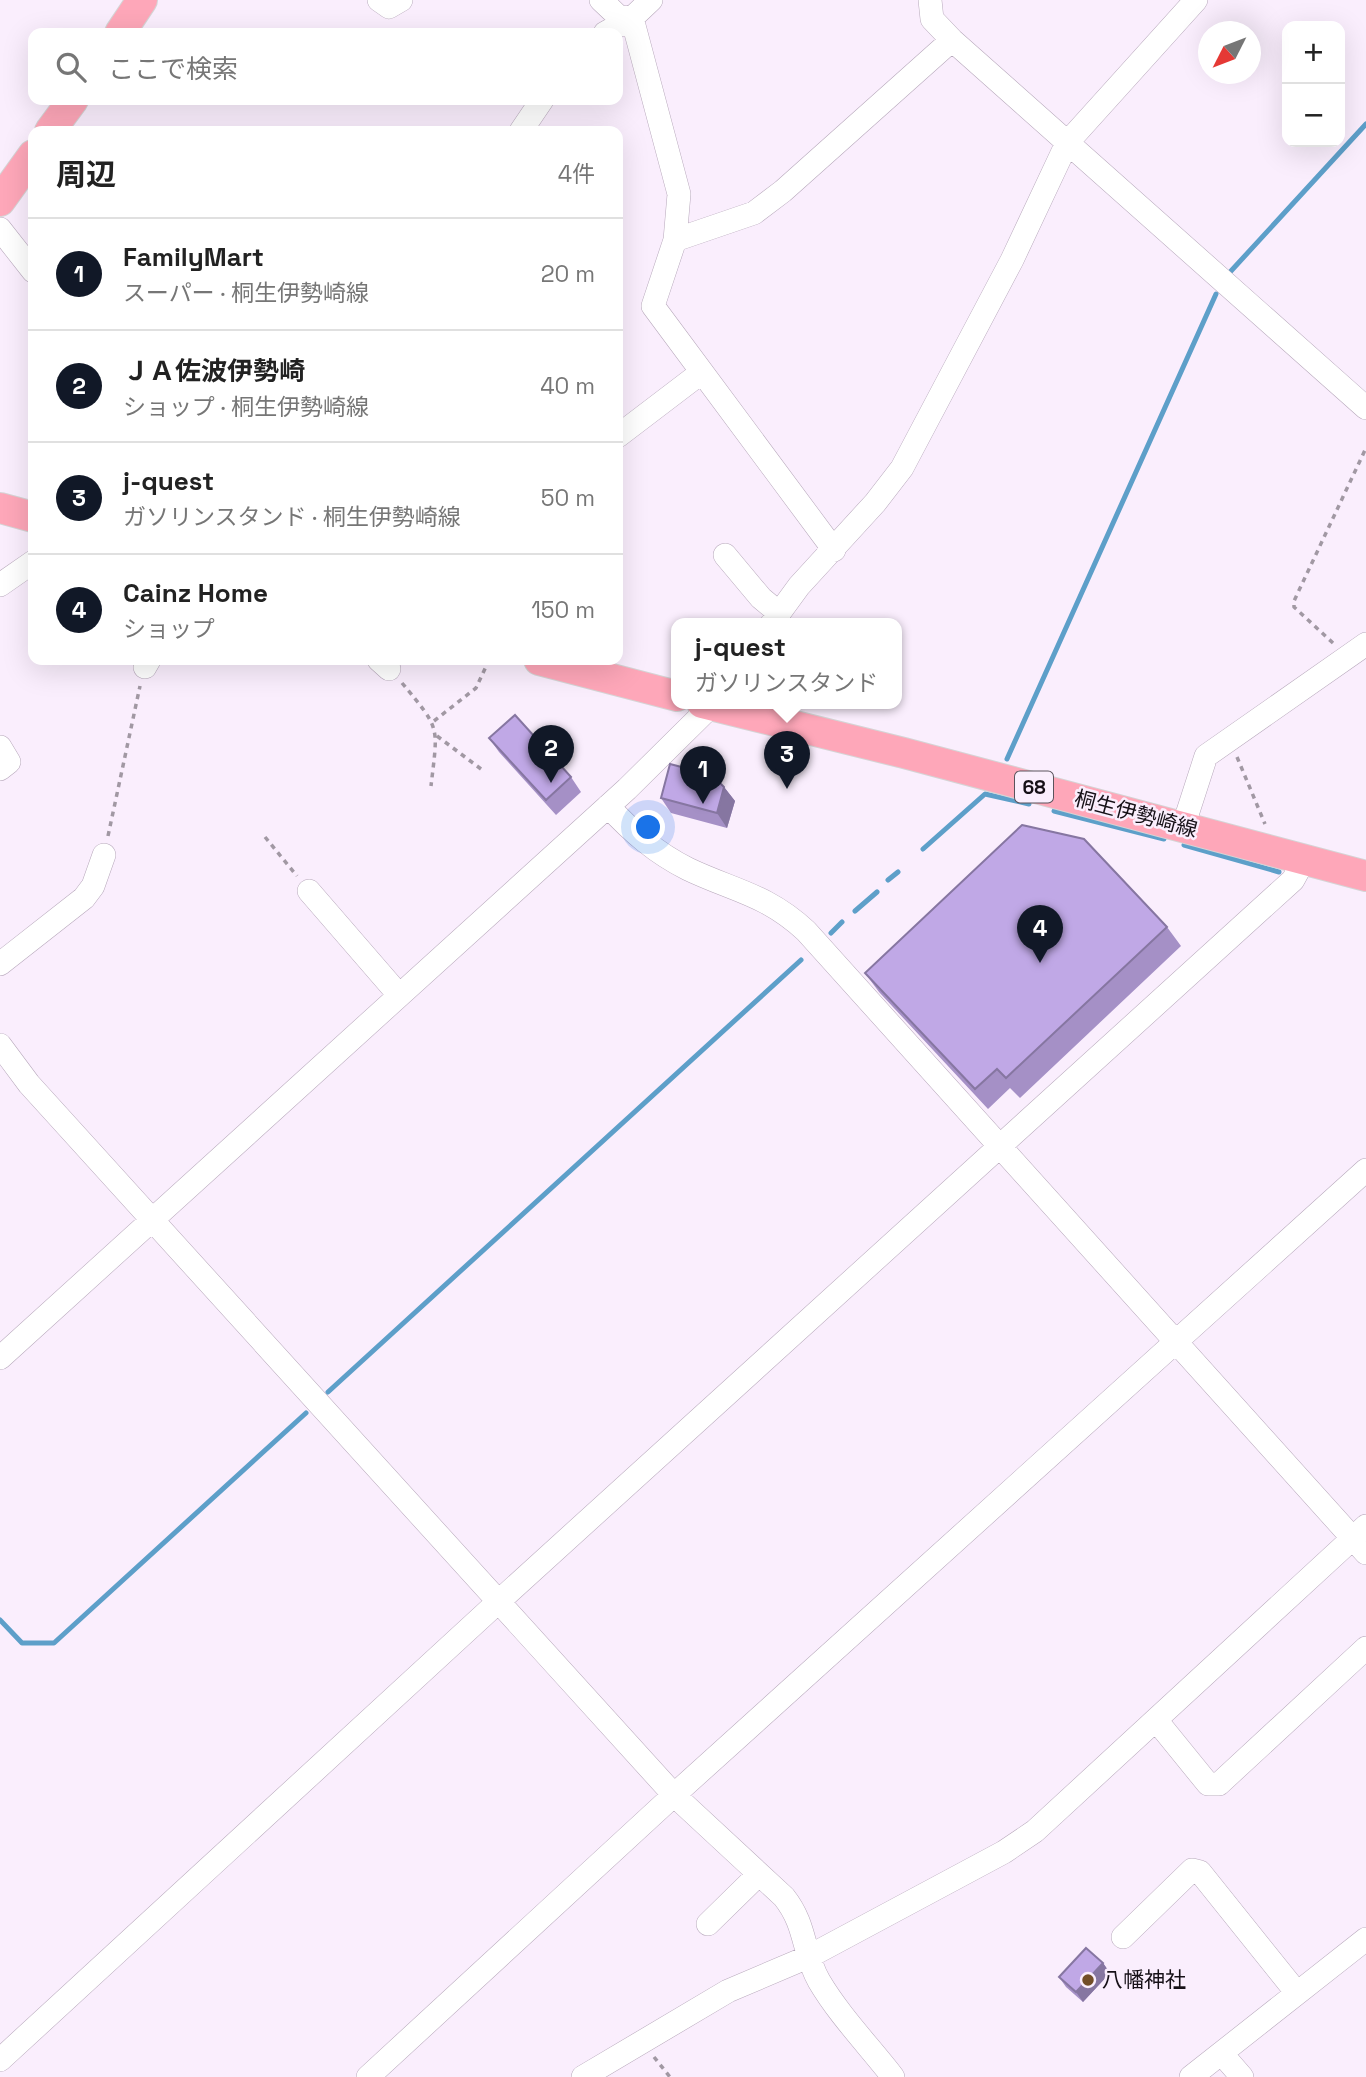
<!DOCTYPE html>
<html lang="ja">
<meta charset="utf-8">
<style>
:root{--surface:#fff;--page:#f2f2f2;--text:#222;--muted:#767676;--line:#e0e0e0;--accent:#111827}
body{margin:0;font-family:"Space Grotesk","Noto Sans JP",sans-serif;background:var(--page);color:var(--text)}
.controls{position:absolute;right:21px;top:21px;display:grid;overflow:hidden;border-radius:14px;box-shadow:0 7px 28px #0002}
.controls button{width:63px;height:63px;display:grid;place-items:center;padding:0;border:0;border-bottom:2px solid var(--line);background:var(--surface);color:var(--text);font:35px sans-serif}
.compass{position:absolute;left:1198px;top:21px;width:63px;height:63px;border-radius:50%;background:var(--surface);box-shadow:0 7px 28px #0002;rotate:228deg}
.you{position:absolute;left:649px;top:828px;width:24px;height:24px;margin:-18px;border:5px solid #fff;border-radius:50%;background:#1a73e8;box-shadow:0 0 0 10px #1a73e833}
.badge{display:grid;place-items:center;width:46px;height:46px;border-radius:50%;background:var(--accent);color:#fff;font-size:23px;font-weight:700}
.pin{position:absolute;translate:-50% -58px;filter:drop-shadow(0 2px 4px #0008)}
.pin::after{content:'';position:absolute;top:37px;width:24px;height:21px;background:inherit;clip-path:polygon(0 0,100% 0,50% 100%)}
.popup{position:absolute;left:671px;top:618px;width:231px;height:91px;box-sizing:border-box;display:grid;place-content:center;border-radius:14px;background:var(--surface);filter:drop-shadow(0 2px 5px #0005);font-size:23px;white-space:nowrap;color:var(--muted)}
.popup b{font-size:26px;color:var(--text)}
.popup::after{content:'';position:absolute;left:50%;top:100%;margin-left:-14px;border:14px solid transparent;border-top-color:var(--surface)}
.list{margin:0;padding:0;list-style:none}
h2{display:flex;justify-content:space-between;align-items:center;height:91px;margin:0;padding:0 28px;font-size:30px}
h2 small{font-size:23px;font-weight:400;color:var(--muted)}
.list li{display:grid;grid-template-columns:46px 1fr auto;gap:21px;align-items:center;box-sizing:border-box;height:112px;padding:0 28px;border-top:2px solid var(--line)}
.list b{display:block;font-size:26px;white-space:nowrap}
.list p{margin:0;font-size:23px;white-space:nowrap;color:var(--muted)}
.list em{font-size:23px;font-style:normal;color:var(--muted)}
.icon{flex:none;width:38px;height:38px;fill:none;stroke:currentColor;stroke-width:2;stroke-linecap:round;stroke-linejoin:round}
.map{position:relative;flex:none;width:1366px;height:2077px;overflow:hidden}
.search{position:absolute;background:var(--surface);box-shadow:0 7px 28px #0002;left:28px;top:28px;width:595px;height:77px;display:flex;align-items:center;gap:18px;box-sizing:border-box;padding:0 24px;border-radius:14px;color:var(--muted);font-size:26px}
.panel{position:absolute;background:var(--surface);box-shadow:0 7px 28px #0002;left:28px;top:126px;width:595px;height:539px;border-radius:14px}
.map>svg:first-child{display:block}
.lines{fill:none;stroke-linecap:round;stroke-linejoin:round}
.stream{stroke:#5d9fc9;stroke-width:5}
.minor-casing{stroke:#b7a8bb;stroke-width:24}
.major-casing{stroke:#d5d4d5;stroke-width:32}
.path{stroke:#a198a3;stroke-width:3.5;stroke-dasharray:5 5;stroke-linecap:butt}
.minor{stroke:#fff;stroke-width:23}
.major{stroke:#fea7b9;stroke-width:30}
.wall{fill:#a590c6}
.shaded-wall{fill:#8676a1}
.building{fill:#c0a8e6;stroke:#8676a1;stroke-width:2}
.poi-dot{fill:#724e28;stroke:#faeefd;stroke-width:2.5}
.labels{text-anchor:middle;stroke-width:5;stroke-linejoin:round;paint-order:stroke}
.shield{fill:#faeefd;stroke:#5a535c;stroke-width:2}
.shield-label{font-size:19px;font-weight:bold;fill:#161017}
.street-label{font-size:21px;fill:#161017;stroke:#faeefd}
.poi-label{font-size:21px;fill:#161017;stroke:#faeefd;text-anchor:start}
</style>
<div class="map">
<svg width="1366" height="2077" viewBox="0 0 1366 2077">
<rect width="100%" height="100%" fill="#faeefd"/>
<g class="lines">
<path class="stream" d="M 1231,271 L 1366,124
M 1007,759 L 1216,294
M 1054,811 L 1164,839
M 1184,845 L 1279,872
M 923,849 L 985,794 L 1029,804
M 888,880 L 898,872
M 855,911 L 877,892
M 831,933 L 842,922
M 328,1392 L 801,960
M 0,1620 L 22,1643 L 54,1643 L 306,1413"/>
<defs>
<path id="minor" d="M 379,0 L 389,7 L 401,0
M 601,0 L 619,17 L 632,18 L 679,194 L 675,240 L 653,306 L 834,550
M 930,0 L 932,19 L 952,40 L 1366,408
M 605,33 L 632,18 L 651,0
M 521,131 L 542,100
M 0,229 L 33,271
M 675,240 L 754,213 L 783,191 L 952,40
M 618,436 L 702,372
M 725,555 L 761,598 L 779,613
M 0,585 L 33,562
M 772,623 L 799,586 L 875,503 L 902,468 L 1012,260 L 1067,143 L 1196,0
M 379,660 L 389,669
M 145,667 L 149,660
M 0,747 L 9,762 L 0,769
M 608,806 C 632,832 656,853 688,869 C 734,891 766,894 806,931 L 1366,1553
M 1183,827 L 1206,756 L 1366,644
M 309,891 L 399,995
M 0,964 L 84,898 L 93,886 L 104,855
M 0,1045 L 29,1084 L 674,1795 L 784,1897 C 807,1926 802,1951 819,1981 C 839,2015 869,2046 893,2077
M 0,1358 L 627,789 L 714,703
M 1156,1720 L 1208,1784 L 1219,1784 L 1366,1648
M 708,1924 L 759,1874
M 1123,1937 L 1192,1870 L 1200,1872 L 1297,1993
M 1222,2054 L 1242,2077
M 0,2060 L 498,1602 L 1293,880 L 1305,858
M 368,2077 L 674,1795 L 1366,1170
M 583,2077 L 728,1991 L 808,1957 L 1004,1852 L 1035,1831 L 1366,1526
M 1191,2077 L 1366,1939"/>
<path id="major" d="M 120,33 L 142,0
M 50,131 L 73,100
M 0,201 L 33,155
M 0,508 L 33,517
M 539,660 L 677,696
M 702,703 L 904,753 L 1366,876"/>
</defs>
<use href="#minor" class="minor-casing"/>
<use href="#major" class="major-casing"/>
<path class="path" d="M 1333,643 L 1294,607 L 1294,601 L 1366,448
M 402,683 C 441,730 438,725 431,786
M 434,721 L 476,688 L 489,660
M 437,736 L 485,772
M 1237,757 L 1265,824
M 108,836 L 140,686
M 265,837 L 297,876
M 654,2057 L 670,2077"/>
<use href="#minor" class="minor"/>
<use href="#major" class="major"/>
</g>
<path class="wall" d="M 489,738 L 571,777 L 581,792 L 556,815 L 499,752 Z
M 724,787 L 735,801 L 727,828 L 671,813 L 661,798 Z
M 1167,927 L 1181,946 L 1020,1098 L 1010,1088 L 988,1109 L 879,992 L 865,973 Z
M 1103,1963 L 1110,1973 L 1083,2002 L 1066,1987 L 1059,1977 Z"/>
<path class="shaded-wall" d="M 724,787 L 735,801 L 727,828 L 717,813 Z
M 1103,1963 L 1110,1973 L 1083,2002 L 1076,1992 Z"/>
<path class="building" d="M 515,715 L 571,777 L 546,800 L 489,738 Z
M 670,764 L 712,775 L 724,787 L 717,813 L 661,798 Z
M 1022,825 L 1084,839 L 1167,927 L 1006,1078 L 997,1069 L 975,1089 L 865,973 Z
M 1086,1948 L 1103,1963 L 1076,1992 L 1059,1977 Z"/>
<circle class="poi-dot" cx="1088" cy="1980" r="7"/>
<g class="labels">
<rect class="shield" x="1015" y="771.5" width="38" height="31" rx="5"/>
<g class="shield-label">
<text x="1034" y="794">68</text>
</g>
<g class="street-label">
<text transform="translate(1136 814) rotate(15)" y="7">桐生伊勢崎線</text>
</g>
<g class="poi-label">
<text x="1102" y="1987">八幡神社</text>
</g>
</g>
</svg>
<div class="controls">
<button>+</button>
<button>−</button>
</div>
<svg class="compass" viewBox="-18 -18 36 36"><path d="M0-13l5 13h-10z" fill="#e53935"/><path d="M0 13l5-13h-10z" fill="#767676"/></svg>
<div class="you"></div>
<div class="pin badge" style="left:703px;top:804px">1</div>
<div class="pin badge" style="left:551px;top:783px">2</div>
<div class="pin badge" style="left:787px;top:789px">3</div>
<div class="popup"><b>j-quest</b>ガソリンスタンド</div>
<div class="pin badge" style="left:1040px;top:963px">4</div>
<div class="search"><svg class="icon" aria-label="search" viewBox="0 0 24 24"><circle cx="10" cy="10" r="6"/><path d="M15 15l6 6"/></svg>ここで検索</div>
<section class="panel">
<h2>周辺<small>4件</small></h2>
<ul class="list">
<li><span class="badge">1</span><div><b>FamilyMart</b><p>スーパー · 桐生伊勢崎線</p></div><em>20 m</em></li>
<li><span class="badge">2</span><div><b>ＪＡ佐波伊勢崎</b><p>ショップ · 桐生伊勢崎線</p></div><em>40 m</em></li>
<li><span class="badge">3</span><div><b>j-quest</b><p>ガソリンスタンド · 桐生伊勢崎線</p></div><em>50 m</em></li>
<li><span class="badge">4</span><div><b>Cainz Home</b><p>ショップ</p></div><em>150 m</em></li>
</ul>
</section>
</div>
